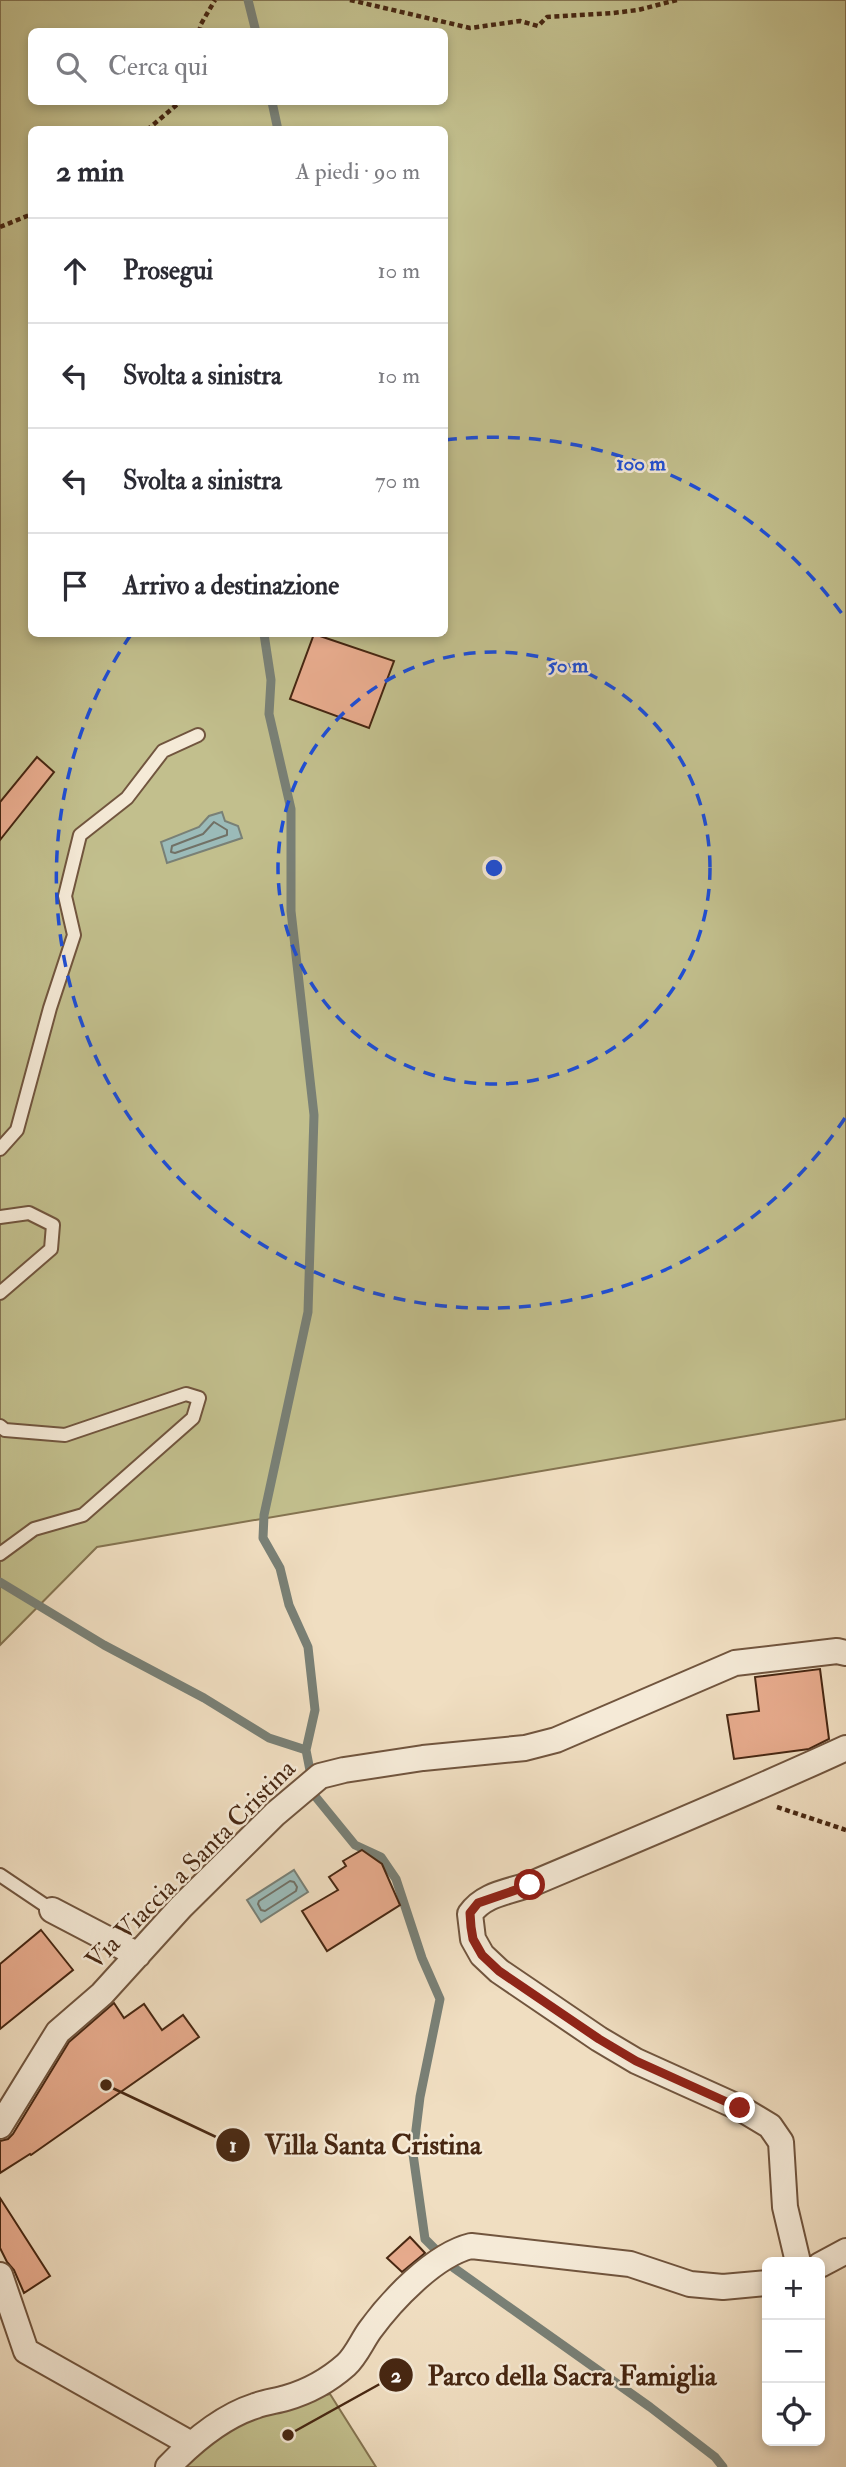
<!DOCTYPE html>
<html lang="it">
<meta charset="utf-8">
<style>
:root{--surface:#fff;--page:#f7f7f7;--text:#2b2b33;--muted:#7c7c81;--line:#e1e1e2}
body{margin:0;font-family:"IM FELL Double Pica",serif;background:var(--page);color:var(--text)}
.controls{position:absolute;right:21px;bottom:21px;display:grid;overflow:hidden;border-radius:10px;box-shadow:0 4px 10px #0003}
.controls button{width:63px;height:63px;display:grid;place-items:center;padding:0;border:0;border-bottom:2px solid var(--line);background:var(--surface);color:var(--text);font:35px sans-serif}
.stop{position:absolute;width:21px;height:21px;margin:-16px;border:5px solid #8f2418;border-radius:50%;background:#fff}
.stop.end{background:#8f2418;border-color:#fff;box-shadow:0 2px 7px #0008}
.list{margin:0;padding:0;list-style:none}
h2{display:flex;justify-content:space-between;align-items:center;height:91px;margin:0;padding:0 28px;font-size:30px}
h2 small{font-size:23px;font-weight:400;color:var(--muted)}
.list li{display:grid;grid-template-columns:46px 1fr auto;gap:21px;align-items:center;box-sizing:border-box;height:105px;padding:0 28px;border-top:2px solid var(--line)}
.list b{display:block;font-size:26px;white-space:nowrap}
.list em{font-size:23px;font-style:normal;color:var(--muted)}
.icon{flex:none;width:38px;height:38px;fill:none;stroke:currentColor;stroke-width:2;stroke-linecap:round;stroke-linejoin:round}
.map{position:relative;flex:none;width:846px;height:2467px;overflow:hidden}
.search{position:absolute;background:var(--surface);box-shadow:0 4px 10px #0003;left:28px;top:28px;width:420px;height:77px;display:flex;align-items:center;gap:18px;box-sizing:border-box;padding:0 24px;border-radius:10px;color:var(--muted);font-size:26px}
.panel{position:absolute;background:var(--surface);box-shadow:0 4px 10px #0003;left:28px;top:126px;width:420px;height:511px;border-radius:10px}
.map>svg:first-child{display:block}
.green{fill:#c2bf8d;stroke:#847350;stroke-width:2;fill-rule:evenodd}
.water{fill:#9bbbb9;stroke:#798076;stroke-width:2}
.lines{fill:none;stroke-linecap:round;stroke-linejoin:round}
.shore{stroke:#717166;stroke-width:2}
.stream{stroke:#798076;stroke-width:9}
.building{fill:#e7ab8d;stroke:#472712;stroke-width:2}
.lane-casing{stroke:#71553e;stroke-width:16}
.street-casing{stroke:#71553e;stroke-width:28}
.path{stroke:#472712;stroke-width:4.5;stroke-dasharray:5 3.5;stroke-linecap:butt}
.lane{stroke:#f5ead7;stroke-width:12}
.street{stroke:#f5ead7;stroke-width:24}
.route{stroke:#8f2418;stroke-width:9}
.ring{fill:none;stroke:#1d4ed8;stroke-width:3.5;stroke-dasharray:12 9}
.labels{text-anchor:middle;stroke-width:5;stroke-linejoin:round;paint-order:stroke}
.street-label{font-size:26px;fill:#472712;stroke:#f5ead7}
.centre{fill:#1d4ed8;stroke:#f5ead7;stroke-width:3.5}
.ring-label{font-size:21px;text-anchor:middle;font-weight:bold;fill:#1d4ed8;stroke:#f5ead7;stroke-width:5;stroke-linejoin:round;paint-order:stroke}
.leader{fill:none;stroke:#472712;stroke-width:2.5}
.callout-dot{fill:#472712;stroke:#f5ead7;stroke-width:2.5}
.mark-label{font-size:21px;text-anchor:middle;font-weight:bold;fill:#fff}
.callout-label{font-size:28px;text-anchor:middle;font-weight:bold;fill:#472712;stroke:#f5ead7;stroke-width:5;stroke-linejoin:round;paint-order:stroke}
</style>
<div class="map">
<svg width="846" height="2467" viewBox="0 0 846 2467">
<rect width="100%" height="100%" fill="#f0dec1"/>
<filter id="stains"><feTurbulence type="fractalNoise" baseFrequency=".00286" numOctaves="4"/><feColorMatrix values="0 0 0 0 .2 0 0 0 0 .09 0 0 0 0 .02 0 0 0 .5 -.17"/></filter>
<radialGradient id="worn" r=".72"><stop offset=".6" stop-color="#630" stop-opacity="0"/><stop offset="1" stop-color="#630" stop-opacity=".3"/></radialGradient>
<path class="green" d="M 0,0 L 846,0 L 846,1419 L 97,1547 L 0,1645 ZM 32,32 L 444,32 L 444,102 L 32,102 ZM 32,130 L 444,130 L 444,634 L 32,634 Z
M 330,2394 L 376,2467 L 176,2467 L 249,2418 L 286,2404 Z"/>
<path class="water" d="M 222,812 L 225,821 L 238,826 L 242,838 L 167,863 L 161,842 L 199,827 L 209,816 Z
M 294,1870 L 308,1892 L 261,1922 L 247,1900 Z"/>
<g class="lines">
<path class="shore" d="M 214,822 L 227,830 L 227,835 L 175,853 L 171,852 L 172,846 L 203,834 Z
M 290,1881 L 294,1882 L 297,1887 L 296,1891 L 265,1911 L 261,1910 L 258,1904 L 259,1901 Z"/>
<path class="stream" d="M 248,0 L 256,32
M 272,102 L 278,130
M 264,634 L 271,680 L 269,714 L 291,809 L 291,911 L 314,1115 L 308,1312 L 264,1515 L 263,1538 L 280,1568 L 289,1605 L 308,1647 L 315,1710 L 306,1750 L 315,1796 L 355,1845 L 381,1857 L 396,1879 L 422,1958 L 440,1999 L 420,2097 L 413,2154 L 425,2239 L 454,2268 L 650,2407 L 715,2457 L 723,2467
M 0,1582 L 104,1645 L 204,1698 L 269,1738 L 306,1750"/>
</g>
<path class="building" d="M 314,634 L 394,661 L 369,728 L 290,699 Z
M 37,757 L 54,772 L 0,840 L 0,802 Z
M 820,1669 L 829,1739 L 809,1749 L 734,1759 L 727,1715 L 759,1711 L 755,1677 Z
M 362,1850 L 382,1864 L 400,1905 L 327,1951 L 302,1911 L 338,1890 L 329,1877 L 346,1866 L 343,1861 Z
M 41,1930 L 73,1970 L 0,2029 L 0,1964 Z
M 114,2003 L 124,2018 L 144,2004 L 162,2030 L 183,2015 L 199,2037 L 31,2155 L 30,2154 L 0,2173 L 0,2141 L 8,2139 L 13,2134 L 69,2042 Z
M 0,2198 L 50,2276 L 24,2293 L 14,2270 L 7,2262 L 0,2248 Z
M 410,2237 L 425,2253 L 402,2272 L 387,2258 Z"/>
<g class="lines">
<defs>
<path id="lane" d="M 0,1149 L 17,1130 L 50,1008 L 74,935 L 65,896 L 80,835 L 127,798 L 163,751 L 198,735
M 0,1217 L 29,1213 L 53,1225 L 51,1249 L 0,1293
M 0,1426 L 5,1430 L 65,1435 L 186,1394 L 199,1398 L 193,1418 L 83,1515 L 34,1529 L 0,1554
M 0,1875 L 52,1910"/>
<path id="street" d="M 52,1910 L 138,1955
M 0,2126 L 58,2032 L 102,1994 L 181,1907 L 275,1814 L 320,1776 L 344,1770 L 423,1758 L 525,1748 L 556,1740 L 735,1663 L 837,1651 L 846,1653
M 798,2262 L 785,2207 L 781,2142 L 770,2126 L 740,2108 L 636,2061 L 599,2039 L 499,1971 L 482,1955 L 473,1939 L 470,1914 C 485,1892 513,1892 536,1882 C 640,1838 744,1795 846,1748
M 820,2265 L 846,2251
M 0,2275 L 26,2351 L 191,2444
M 168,2467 C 192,2442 221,2417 255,2406 C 265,2402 276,2401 286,2398 C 307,2392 329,2380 346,2365 C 356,2356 362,2341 370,2330 C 391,2301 434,2255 471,2246 L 630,2264 L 690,2284 L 723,2287 L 767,2283"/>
</defs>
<use href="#lane" class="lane-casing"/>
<use href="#street" class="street-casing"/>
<path class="path" d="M 350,0 L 470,28 L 520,21 L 538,26 L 547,17 L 613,13 L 638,10 L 677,0
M 199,32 L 201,24 L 215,0
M 147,130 L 180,102
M 0,227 L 32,214
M 777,1807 L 846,1830"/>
<use href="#lane" class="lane"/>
<use href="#street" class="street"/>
</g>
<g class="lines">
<path class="route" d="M 530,1885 L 478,1903 L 470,1913 L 471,1927 L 473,1939 L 482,1955 L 499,1971 L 599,2039 L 636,2061 L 740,2108"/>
</g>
<g class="ring">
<circle cx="494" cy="868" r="216"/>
<path d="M845 1118A431 431 0 0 1 130 636M445 440A431 431 0 0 1 845 618"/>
</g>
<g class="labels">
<g class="street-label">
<text transform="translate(190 1864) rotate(-45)" y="9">Via Viaccia a Santa Cristina</text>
</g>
</g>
<circle cx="494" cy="868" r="10" class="centre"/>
<g class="ring-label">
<text x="641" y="470">100 m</text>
<text x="568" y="672">50 m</text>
</g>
<path class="leader" d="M106 2085L233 2145M288 2435L396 2375"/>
<g class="callout-dot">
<circle cx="106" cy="2085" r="7"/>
<circle cx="288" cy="2435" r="7"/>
<circle cx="233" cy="2145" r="18"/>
<circle cx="396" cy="2375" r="18"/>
</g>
<g class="mark-label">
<text x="233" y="2152">1</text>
<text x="396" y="2382">2</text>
</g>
<g class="callout-label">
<text x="373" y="2154">Villa Santa Cristina</text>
<text x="572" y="2385">Parco della Sacra Famiglia</text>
</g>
<rect width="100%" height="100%" filter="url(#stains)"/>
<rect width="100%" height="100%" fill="url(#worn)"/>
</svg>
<div class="controls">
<button>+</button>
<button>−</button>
<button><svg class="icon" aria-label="locate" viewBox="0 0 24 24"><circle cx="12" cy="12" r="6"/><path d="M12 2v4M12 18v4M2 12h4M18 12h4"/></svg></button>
</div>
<div class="stop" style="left:530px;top:1885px"></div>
<div class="stop end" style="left:740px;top:2108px"></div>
<div class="search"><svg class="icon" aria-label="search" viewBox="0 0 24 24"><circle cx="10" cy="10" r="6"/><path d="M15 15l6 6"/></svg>Cerca qui</div>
<section class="panel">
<h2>2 min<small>A piedi · 90 m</small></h2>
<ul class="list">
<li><svg class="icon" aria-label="ahead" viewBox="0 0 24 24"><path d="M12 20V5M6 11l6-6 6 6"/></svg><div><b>Prosegui</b></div><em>10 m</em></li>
<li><svg class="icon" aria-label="left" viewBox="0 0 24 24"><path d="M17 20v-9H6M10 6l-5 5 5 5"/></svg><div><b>Svolta a sinistra</b></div><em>10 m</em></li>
<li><svg class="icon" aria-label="left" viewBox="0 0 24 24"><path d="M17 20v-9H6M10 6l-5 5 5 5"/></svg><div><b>Svolta a sinistra</b></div><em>70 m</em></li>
<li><svg class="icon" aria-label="arrive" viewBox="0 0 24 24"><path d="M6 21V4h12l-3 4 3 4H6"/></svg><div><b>Arrivo a destinazione</b></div></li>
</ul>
</section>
</div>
